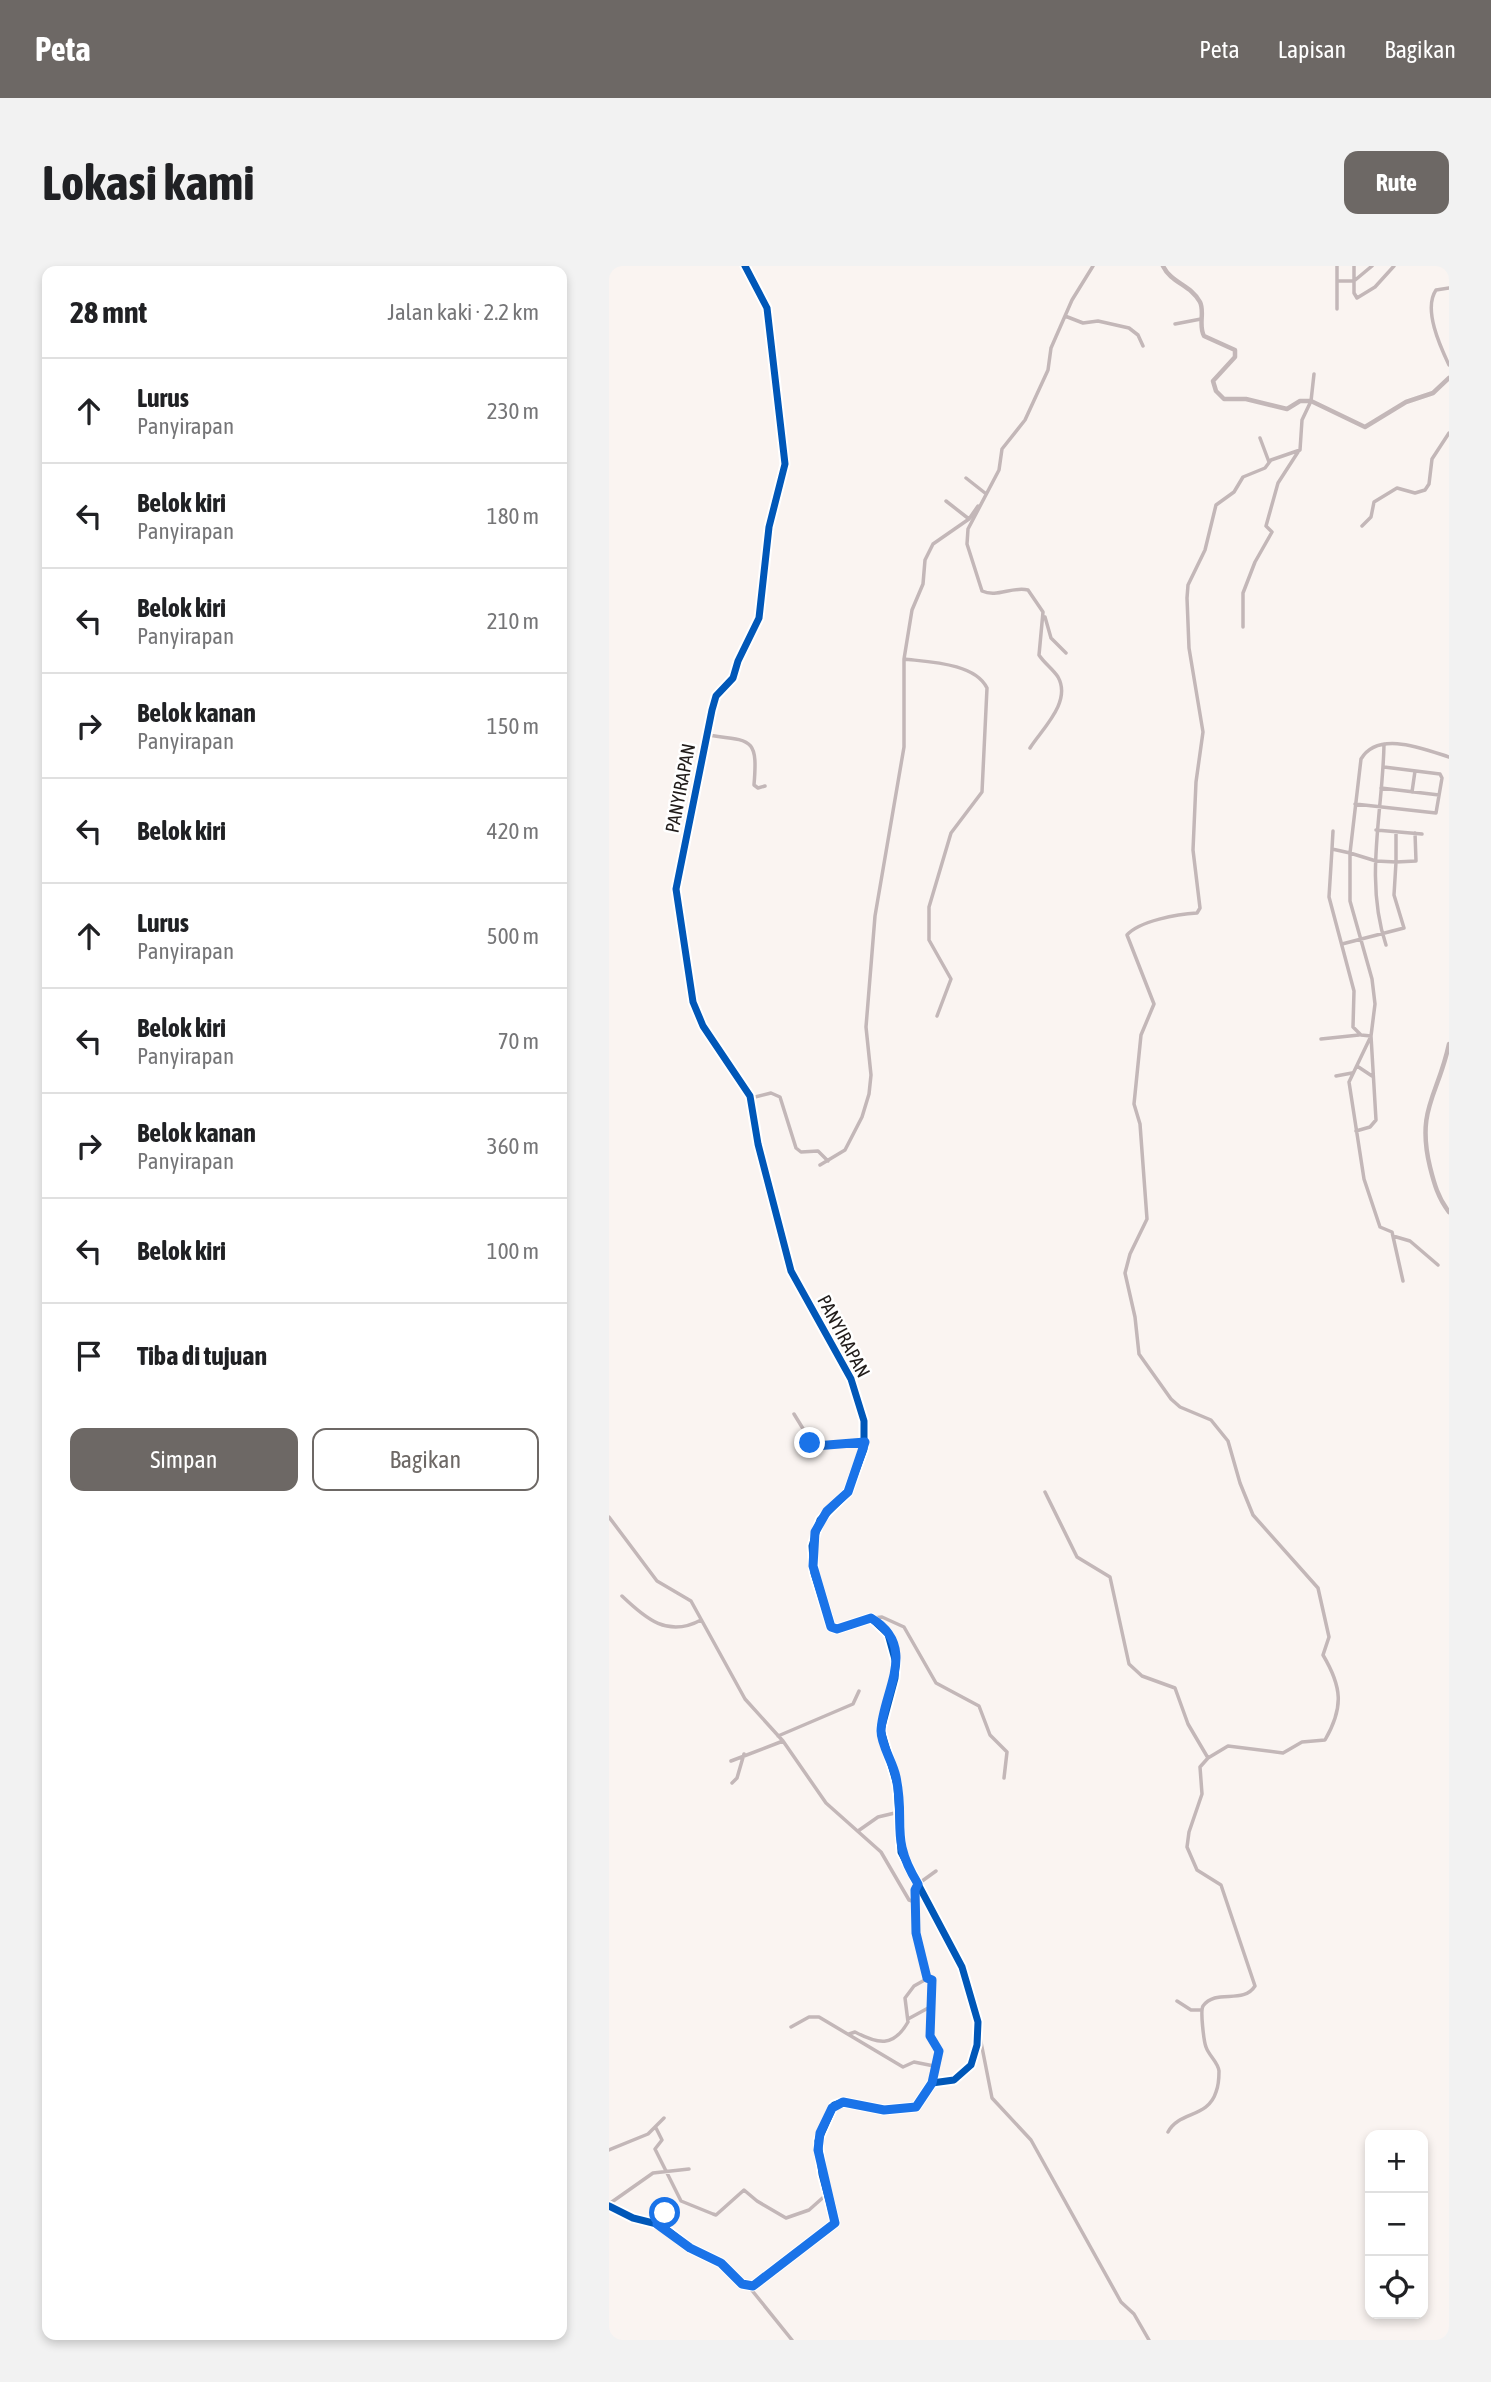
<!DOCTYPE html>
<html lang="id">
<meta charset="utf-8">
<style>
:root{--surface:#fff;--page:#f2f2f2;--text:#202124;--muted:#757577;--line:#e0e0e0;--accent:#6d6865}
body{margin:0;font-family:"Asap Condensed",sans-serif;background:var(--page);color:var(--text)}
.controls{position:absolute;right:21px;bottom:21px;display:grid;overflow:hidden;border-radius:14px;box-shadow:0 4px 10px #0003}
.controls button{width:63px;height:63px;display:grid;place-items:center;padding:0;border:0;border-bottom:2px solid var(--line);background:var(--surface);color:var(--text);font:35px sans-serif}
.stop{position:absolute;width:21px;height:21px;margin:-16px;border:5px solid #1a73e8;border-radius:50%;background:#fff}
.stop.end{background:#1a73e8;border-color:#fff;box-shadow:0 2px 7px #0008}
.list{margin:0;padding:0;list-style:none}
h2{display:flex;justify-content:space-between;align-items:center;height:91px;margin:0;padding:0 28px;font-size:30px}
h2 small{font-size:23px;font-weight:400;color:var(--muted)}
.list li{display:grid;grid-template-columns:46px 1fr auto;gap:21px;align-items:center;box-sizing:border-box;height:105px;padding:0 28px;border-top:2px solid var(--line)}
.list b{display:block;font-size:26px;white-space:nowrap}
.list p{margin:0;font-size:23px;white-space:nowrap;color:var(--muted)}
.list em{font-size:23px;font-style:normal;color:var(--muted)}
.actions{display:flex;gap:14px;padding:21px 28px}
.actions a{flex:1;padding:16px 0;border:2px solid var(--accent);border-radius:14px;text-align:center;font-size:24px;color:var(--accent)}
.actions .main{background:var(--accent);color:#fff}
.icon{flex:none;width:38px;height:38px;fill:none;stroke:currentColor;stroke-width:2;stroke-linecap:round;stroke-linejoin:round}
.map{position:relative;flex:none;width:840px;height:2074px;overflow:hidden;border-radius:14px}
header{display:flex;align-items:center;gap:42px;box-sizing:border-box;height:98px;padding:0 35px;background:var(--accent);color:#fff}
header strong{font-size:33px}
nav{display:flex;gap:38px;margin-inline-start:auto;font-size:24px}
.intro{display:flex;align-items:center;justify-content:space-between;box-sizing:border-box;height:168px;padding:0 42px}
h1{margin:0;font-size:49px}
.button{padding:18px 32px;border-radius:14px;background:var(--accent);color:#fff;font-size:24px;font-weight:700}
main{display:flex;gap:42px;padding:0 42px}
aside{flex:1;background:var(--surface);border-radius:14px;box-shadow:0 4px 10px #0003}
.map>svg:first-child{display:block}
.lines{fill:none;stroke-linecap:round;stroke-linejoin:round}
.minor{stroke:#c3b7b8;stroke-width:3.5}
.tertiary{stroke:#c3b7b8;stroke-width:4.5}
.cycleway-casing{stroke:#fff;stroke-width:11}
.cycleway{stroke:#0057b8;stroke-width:7}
.route{stroke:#1a73e8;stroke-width:9}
.labels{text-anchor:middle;stroke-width:5;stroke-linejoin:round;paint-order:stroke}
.street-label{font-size:19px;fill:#211c1a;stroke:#fff}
</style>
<header>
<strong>Peta</strong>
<nav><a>Peta</a><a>Lapisan</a><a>Bagikan</a></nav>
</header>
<div class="intro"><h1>Lokasi kami</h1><a class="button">Rute</a></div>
<main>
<aside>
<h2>28 mnt<small>Jalan kaki · 2.2 km</small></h2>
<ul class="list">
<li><svg class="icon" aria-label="ahead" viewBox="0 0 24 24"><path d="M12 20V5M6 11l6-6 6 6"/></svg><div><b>Lurus</b><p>Panyirapan</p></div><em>230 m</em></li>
<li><svg class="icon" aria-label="left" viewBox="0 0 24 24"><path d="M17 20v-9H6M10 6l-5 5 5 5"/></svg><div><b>Belok kiri</b><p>Panyirapan</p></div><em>180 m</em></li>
<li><svg class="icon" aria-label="left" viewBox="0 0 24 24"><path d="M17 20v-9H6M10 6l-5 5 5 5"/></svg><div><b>Belok kiri</b><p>Panyirapan</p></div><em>210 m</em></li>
<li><svg class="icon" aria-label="right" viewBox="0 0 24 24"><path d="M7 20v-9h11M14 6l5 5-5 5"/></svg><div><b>Belok kanan</b><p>Panyirapan</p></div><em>150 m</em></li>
<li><svg class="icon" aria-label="left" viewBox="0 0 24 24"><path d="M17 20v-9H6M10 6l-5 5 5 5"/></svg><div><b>Belok kiri</b></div><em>420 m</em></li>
<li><svg class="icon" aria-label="ahead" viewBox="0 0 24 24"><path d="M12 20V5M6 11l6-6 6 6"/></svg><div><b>Lurus</b><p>Panyirapan</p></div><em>500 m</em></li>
<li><svg class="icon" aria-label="left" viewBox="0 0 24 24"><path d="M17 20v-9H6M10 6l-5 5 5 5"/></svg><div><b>Belok kiri</b><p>Panyirapan</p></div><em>70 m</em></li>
<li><svg class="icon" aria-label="right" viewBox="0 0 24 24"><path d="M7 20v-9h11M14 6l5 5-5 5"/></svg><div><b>Belok kanan</b><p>Panyirapan</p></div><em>360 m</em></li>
<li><svg class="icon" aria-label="left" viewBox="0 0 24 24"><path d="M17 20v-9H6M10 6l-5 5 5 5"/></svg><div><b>Belok kiri</b></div><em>100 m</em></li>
<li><svg class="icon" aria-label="arrive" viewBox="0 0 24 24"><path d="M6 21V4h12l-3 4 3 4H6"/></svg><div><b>Tiba di tujuan</b></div></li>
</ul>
<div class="actions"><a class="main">Simpan</a><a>Bagikan</a></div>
</aside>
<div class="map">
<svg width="840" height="2074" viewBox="0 0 840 2074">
<rect width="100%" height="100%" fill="#faf4f1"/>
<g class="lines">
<path class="minor" d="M 728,0 L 728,43
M 745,0 L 745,27 L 748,32 L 766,21 L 785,0
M 729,15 L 745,15 L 763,0
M 840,22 L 827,24 C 814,43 831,80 840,99
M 456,50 L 474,57 L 489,55 L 520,62 L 529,69 L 534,80
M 566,58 L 592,53
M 651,172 L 660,196
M 357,212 L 376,227
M 337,235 L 360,253
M 753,260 L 762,251 L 765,236 L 788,222 L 806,227 L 816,224 L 820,218 L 823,193 L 840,167
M 436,351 L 442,372 L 457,387
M 634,361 L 634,327 L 646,296 L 663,266 L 657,260 L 669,217 L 689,186
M 295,393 C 320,396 366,397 378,422 L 373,526 L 342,567 L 320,641 L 320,674 L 342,713 L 328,750
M 98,469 C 143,475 149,471 145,519 L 149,522 L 156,520
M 775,478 C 774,545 755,614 777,679
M 421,482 C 433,463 463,436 449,411 C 444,403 435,397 430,389 L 434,346 L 419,324 C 403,320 388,332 373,325 L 358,278 L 359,263 L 390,204 L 393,183 L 416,154 L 439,104 L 442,82 L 463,34 L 484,0
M 772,522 L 830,529
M 803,526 L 806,505
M 746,538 L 827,547 L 833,512 L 831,508 L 775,501
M 767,564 L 813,568
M 787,566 L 787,596 L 767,595 L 741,587 L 741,635 L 763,713 L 766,738 L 762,770 L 740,816 L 755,913 L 771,961 L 783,966 L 794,1015
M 723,583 L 724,565
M 733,678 L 795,662 L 785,629 L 787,596 L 807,595 L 806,567
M 712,773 L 750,769
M 748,800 L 763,810
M 727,810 L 743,807
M 142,832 L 162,827 L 171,831 L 187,882 L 192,886 L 209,885 L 219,895
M 747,865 L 761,861 L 767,854 L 762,770 L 752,769 L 744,761 L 745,725 L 720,631 L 723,583 L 741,587 L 752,493 C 769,464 815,483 840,491
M 211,899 L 236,884 L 253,851 L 260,828 L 262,809 L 257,761 L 266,650 L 295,481 L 295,393 L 303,344 L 314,318 L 316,294 L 324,278 L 360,253 L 369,240
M 784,970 L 801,975 L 829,999
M 185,1148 L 204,1179 L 256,1176
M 436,1226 L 468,1291 L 501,1311 L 520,1398 L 533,1410 L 566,1422 L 579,1458 L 599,1492
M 0,1251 L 48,1315 L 82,1335 L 136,1433 L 174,1475 L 217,1537 L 272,1586 L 300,1634 L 306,1636 L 309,1618 L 327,1605
M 13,1330 C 37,1353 59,1372 92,1354
M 264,1352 L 273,1351 L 295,1361 L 327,1417 L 370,1440 L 381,1469 L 398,1486 L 395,1512
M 169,1470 L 244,1438 L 250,1425
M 122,1495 L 174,1475
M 123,1517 L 128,1512 L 135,1488
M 249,1565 L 269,1551 L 290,1546
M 306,1636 L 307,1666 L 318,1712
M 568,1735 L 582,1744 L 592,1744
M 299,1753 L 321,1741
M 182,1761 L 200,1751 L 210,1751 L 294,1801 L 305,1796 L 325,1800 L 323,1817
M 240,1768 L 246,1766 C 269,1778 284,1782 299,1756 L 296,1732 L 305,1720 L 321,1711 L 321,1770 L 330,1785 L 325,1800
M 371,1771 L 383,1832 L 422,1874 L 512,2036 L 525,2048 L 540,2074
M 47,1862 L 53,1874 L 46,1883 L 72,1935 L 104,1948 L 107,1949 L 135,1924 L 148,1935 L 177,1952 L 200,1944 L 218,1928
M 559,1866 C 570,1845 599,1852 607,1826 C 609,1821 610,1811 610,1805 C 609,1796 600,1790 597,1781 C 595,1776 591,1745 594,1740 C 607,1722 634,1739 646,1720 L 612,1619 L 588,1604 L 578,1581 L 580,1566 L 593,1528 L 591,1501 L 599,1492 L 619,1480 L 674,1487 L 693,1476 L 716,1474 C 735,1441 733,1421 714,1389 L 720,1371 L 709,1322 L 644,1249 L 631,1217 L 619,1175 L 602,1154 L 571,1141 L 562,1133 L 530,1088 L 526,1051 L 516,1007 L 521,988 L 538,953 L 531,858 L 525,838 L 532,769 L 545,738 L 518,669 C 530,655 569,648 588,647 L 591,642 L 584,584 L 587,516 L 594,466 L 580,382 L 578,332 L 579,319 L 596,284 L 607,239 L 625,226 L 634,211 L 656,202 L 662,194 L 691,184 L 693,154 L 702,135 L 705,108
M 0,1884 L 39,1868 L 55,1852
M 0,1938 L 44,1907 L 80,1903
M 0,1940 L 24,1952 L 52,1959 L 81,1982 L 112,1997 L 133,2018 L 144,2020 L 226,1957 L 213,1908 L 209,1875 L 225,1839 L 234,1836 L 275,1844 L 307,1841 L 323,1817 L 345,1814 L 362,1799 L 368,1779 L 369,1756 L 353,1701 L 292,1586 L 288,1519 L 272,1464 L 286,1412 L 287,1397 L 279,1368 L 262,1352 L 228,1363 L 222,1361 L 205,1307 L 203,1280 L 211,1254 L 239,1226 L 255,1183 L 255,1155 L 242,1113 L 182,1005 L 149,878 L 141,830 L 94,760 L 84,736 L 67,623 L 103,444 L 107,430 L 124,412 L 129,395 L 150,352 L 160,261 L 176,198 L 158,42 L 136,0
M 48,1958 L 56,1950 L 52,1941
M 141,2022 L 183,2074"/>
<path class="tertiary" d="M 554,0 C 562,17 582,19 591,36 C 596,46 589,59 595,70 L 626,84 L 626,91 L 604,115 L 607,125 L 615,133 L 637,133 L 678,143 L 691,135 L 702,135 L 756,161 L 797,136 L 824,127 L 840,112
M 840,778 C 829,830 807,843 821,901 C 825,917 829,932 840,946"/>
<defs>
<path id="cycleway" d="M 0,1940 L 24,1952 L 52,1959 L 81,1982 L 112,1997 L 133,2018 L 144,2020 L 226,1957 L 213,1908 L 209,1875 L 225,1839 L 234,1836 L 275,1844 L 307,1841 L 323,1817 L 345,1814 L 362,1799 L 368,1779 L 369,1756 L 353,1701 L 292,1586 L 288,1519 L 272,1464 L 286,1412 L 287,1397 L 279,1368 L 262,1352 L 228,1363 L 222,1361 L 205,1307 L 203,1280 L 211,1254 L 239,1226 L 255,1183 L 255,1155 L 242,1113 L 182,1005 L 149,878 L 141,830 L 94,760 L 84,736 L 67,623 L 103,444 L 107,430 L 124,412 L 129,395 L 150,352 L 160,261 L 176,198 L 158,42 L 136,0"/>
</defs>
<use href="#cycleway" class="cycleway-casing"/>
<use href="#cycleway" class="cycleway"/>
</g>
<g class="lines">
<path class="route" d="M 56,1947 L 48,1958 L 81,1982 L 112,1997 L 133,2018 L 144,2020 L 226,1957 L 209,1884 L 211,1867 L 223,1842 L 234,1836 L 275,1844 L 307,1841 L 323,1817 L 330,1785 L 321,1770 L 323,1714 L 318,1712 L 307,1667 L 306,1624 L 309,1618 C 280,1571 297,1558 287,1511 C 284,1496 272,1479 272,1465 C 273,1427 311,1381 262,1352 L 228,1363 L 222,1361 L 204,1300 L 206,1266 L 218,1245 L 239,1226 L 256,1176 L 206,1180 L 201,1177"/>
</g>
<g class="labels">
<g class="street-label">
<text transform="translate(71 522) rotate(-79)" y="7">PANYIRAPAN</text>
<text transform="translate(235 1070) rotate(62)" y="7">PANYIRAPAN</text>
</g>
</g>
</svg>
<div class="controls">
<button>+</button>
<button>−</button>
<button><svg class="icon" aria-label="locate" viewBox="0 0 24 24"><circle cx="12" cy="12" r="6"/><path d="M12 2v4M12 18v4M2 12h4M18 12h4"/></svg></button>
</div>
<div class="stop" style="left:56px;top:1947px"></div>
<div class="stop end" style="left:201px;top:1177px"></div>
</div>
</main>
